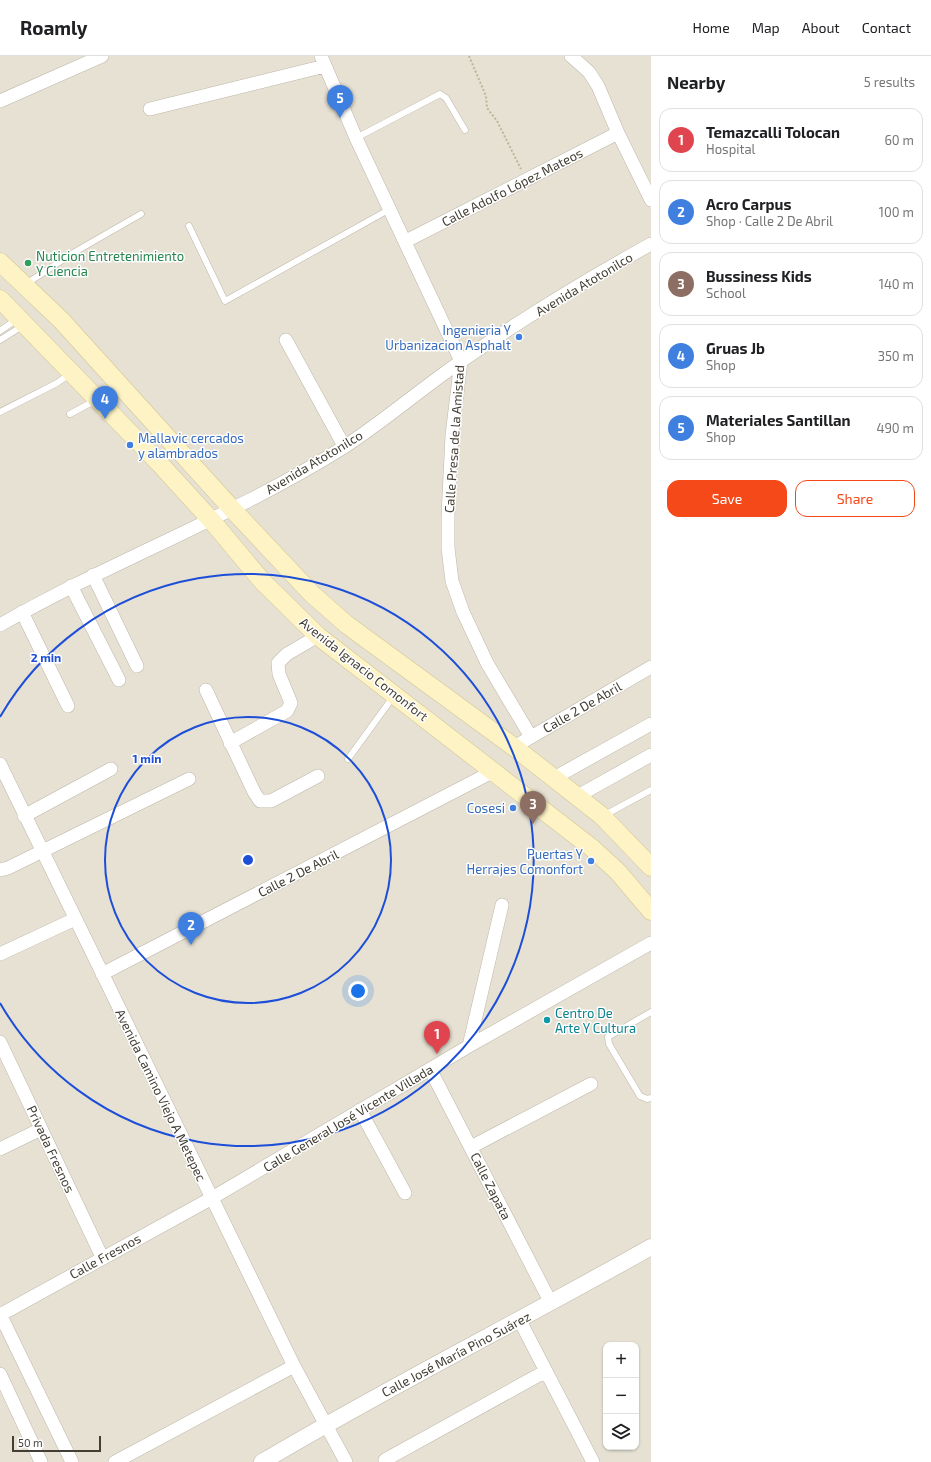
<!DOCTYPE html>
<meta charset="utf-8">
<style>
:root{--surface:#fff;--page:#f6f6f6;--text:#202124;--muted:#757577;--line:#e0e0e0;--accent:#f54919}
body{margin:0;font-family:"Exo 2",sans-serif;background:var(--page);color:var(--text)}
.controls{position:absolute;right:12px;bottom:12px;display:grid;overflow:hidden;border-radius:8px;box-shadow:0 1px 3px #0004}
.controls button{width:36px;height:36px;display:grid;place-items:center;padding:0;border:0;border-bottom:1px solid var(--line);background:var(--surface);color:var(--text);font:20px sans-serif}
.scale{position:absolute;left:12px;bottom:10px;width:89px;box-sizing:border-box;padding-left:4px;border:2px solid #443f35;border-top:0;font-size:11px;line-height:14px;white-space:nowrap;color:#443f35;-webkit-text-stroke:3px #fff;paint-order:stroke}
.you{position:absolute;left:358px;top:935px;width:14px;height:14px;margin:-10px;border:3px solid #fff;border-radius:50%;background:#1a73e8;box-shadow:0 0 0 6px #1a73e833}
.badge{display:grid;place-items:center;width:26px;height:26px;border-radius:50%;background:var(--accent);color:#fff;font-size:13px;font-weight:700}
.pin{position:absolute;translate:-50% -33px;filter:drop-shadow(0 1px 2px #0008)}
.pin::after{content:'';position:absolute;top:21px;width:14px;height:12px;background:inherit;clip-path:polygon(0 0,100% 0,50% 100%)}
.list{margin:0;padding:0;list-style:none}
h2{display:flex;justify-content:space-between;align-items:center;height:52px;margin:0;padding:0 16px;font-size:17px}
h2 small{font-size:13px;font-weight:400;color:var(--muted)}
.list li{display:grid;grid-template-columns:26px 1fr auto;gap:12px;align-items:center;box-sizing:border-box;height:64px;margin:0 8px 8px;padding:0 8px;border:1px solid var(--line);border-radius:12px}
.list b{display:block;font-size:15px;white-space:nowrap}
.list p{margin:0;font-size:13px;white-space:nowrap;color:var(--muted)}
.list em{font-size:13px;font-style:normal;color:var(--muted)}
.actions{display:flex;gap:8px;padding:12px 16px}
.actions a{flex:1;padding:9px 0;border:1px solid var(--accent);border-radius:12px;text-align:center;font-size:14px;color:var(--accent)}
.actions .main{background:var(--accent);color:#fff}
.icon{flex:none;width:22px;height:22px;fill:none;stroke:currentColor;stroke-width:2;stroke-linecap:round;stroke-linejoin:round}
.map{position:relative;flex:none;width:651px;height:1406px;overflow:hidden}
header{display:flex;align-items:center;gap:24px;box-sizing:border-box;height:56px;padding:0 20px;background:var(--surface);border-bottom:1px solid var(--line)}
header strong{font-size:19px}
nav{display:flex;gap:22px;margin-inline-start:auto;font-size:14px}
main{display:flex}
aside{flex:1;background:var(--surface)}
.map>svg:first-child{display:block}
.residential{fill:#e6e1d3;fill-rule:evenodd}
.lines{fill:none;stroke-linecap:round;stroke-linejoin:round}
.service-casing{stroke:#bdb7a8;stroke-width:7}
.minor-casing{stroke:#bdb7a8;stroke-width:14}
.tertiary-casing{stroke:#bdb7a8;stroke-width:17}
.secondary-casing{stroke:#d2c596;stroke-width:19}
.path{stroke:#bfb499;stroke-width:2;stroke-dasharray:2 2;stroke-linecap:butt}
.service{stroke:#fff;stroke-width:6}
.minor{stroke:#fff;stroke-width:13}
.tertiary{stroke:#fff;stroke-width:16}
.secondary{stroke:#fdf3c4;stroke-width:18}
.ring{fill:none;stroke:#1d4ed8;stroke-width:2}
.leisure-dot{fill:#2e9e5b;stroke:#fff;stroke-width:1.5}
.shop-dot{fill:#3f7fe0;stroke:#fff;stroke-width:1.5}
.culture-dot{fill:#0f9aa8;stroke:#fff;stroke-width:1.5}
.labels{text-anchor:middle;stroke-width:3;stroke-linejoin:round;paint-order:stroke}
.street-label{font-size:13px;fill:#443f35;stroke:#fff}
.leisure-label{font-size:13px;fill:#27864d;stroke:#fff;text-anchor:start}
.shop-label{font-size:13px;fill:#366cbe;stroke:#fff;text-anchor:end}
.culture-label{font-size:13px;fill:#0d838f;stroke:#fff;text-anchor:start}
.centre{fill:#1d4ed8;stroke:#fff;stroke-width:2}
.ring-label{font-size:12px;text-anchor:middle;font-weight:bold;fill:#1d4ed8;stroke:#fff;stroke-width:3;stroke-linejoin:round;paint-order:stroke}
</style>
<header>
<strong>Roamly</strong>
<nav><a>Home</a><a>Map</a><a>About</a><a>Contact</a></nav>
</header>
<main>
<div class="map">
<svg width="651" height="1406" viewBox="0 0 651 1406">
<rect width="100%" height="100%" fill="#f2efe5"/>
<path class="residential" d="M 0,0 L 651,0 L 651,1406 L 0,1406 ZM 606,1289 L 636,1289 L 636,1391 L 606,1391 Z"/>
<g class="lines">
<defs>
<path id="service" d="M 356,82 L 440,38 L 446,42 L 465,74
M 189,170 L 225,245 L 390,153
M 26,228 L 73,197 L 141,158
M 0,275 L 17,263
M 0,284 L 24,269
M 0,356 L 57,327 L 71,317
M 70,358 L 96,344
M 348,703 L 393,641
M 603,760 L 651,734
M 651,956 L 608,981 L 609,988 L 640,1040 L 647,1043 L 651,1042"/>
<path id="minor" d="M 321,0 L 356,82 L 461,305 L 452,379 L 448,460 L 448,492 L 452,525 L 463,556 L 487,607 L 531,681
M 571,0 L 589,16 L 598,30 L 618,77 L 651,144
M 0,45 L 102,0
M 150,53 L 325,10
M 406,185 L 618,77
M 286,284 L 344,390
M 93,519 L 137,610
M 71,530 L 119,624
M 22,556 L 68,650
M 0,569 C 112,505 234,460 344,391 C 384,365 421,333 460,306 C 522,263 586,224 651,188
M 206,634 L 254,736 L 260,745 L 271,745 L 318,720
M 230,687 L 287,655 L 291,647 L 279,618 L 278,607 L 287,598 L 318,580
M 514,691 L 651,611
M 0,708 L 294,1310 L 346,1406
M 554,722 L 651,668
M 576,741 L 651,699
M 24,760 L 111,713
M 0,814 L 8,812 L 189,723
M 0,898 L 75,863
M 102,918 L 494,715
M 0,986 L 102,1201
M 469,990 L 502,849
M 430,1013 L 551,1247
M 360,1054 L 405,1137
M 471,1091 L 591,1028
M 0,1093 L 41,1073
M 0,1258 L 72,1406
M 0,1259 L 212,1142 L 469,990 L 651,887
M 519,1263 L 593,1406
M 0,1318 L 41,1406
M 385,1404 L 546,1315
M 115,1406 L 294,1310"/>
<path id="tertiary" d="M 262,1406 C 390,1330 522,1264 651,1191"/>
<path id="secondary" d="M 0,206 L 61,264 L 233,454 L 312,538 L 346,568 L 514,691 L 602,760 L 651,811
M 0,243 L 160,408 L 211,464 L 262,525 L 318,580 L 592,792 L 618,816 L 651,855"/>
</defs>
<use href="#service" class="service-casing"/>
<use href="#minor" class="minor-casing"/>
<use href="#tertiary" class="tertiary-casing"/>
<use href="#secondary" class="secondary-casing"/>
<path class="path" d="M 469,0 L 486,40 L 487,52 L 497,65 L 521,113"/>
<use href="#service" class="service"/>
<use href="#minor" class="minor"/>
<use href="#tertiary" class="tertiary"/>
<use href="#secondary" class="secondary"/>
</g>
<g class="ring">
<circle cx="248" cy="804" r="143"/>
<path d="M0 661A286 286 0 1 1 0 947"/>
</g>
<circle class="leisure-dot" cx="28" cy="207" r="4"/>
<g class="shop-dot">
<circle cx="519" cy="281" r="4"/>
<circle cx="130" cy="389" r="4"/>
<circle cx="513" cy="752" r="4"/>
<circle cx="591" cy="805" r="4"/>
</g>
<circle class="culture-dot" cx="547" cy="964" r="4"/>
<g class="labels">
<g class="street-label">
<text transform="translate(512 131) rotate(-27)" y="5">Calle Adolfo López Mateos</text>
<text transform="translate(584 228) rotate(-31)" y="5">Avenida Atotonilco</text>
<text transform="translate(454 383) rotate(-86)" y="5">Calle Presa de la Amistad</text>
<text transform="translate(314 406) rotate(-31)" y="5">Avenida Atotonilco</text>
<text transform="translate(364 613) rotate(38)" y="5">Avenida Ignacio Comonfort</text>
<text transform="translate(582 651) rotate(-30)" y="5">Calle 2 De Abril</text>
<text transform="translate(298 817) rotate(-27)" y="5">Calle 2 De Abril</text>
<text transform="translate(161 1039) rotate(64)" y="5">Avenida Camino Viejo A Metepec</text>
<text transform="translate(348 1062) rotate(-31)" y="5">Calle General José Vicente Villada</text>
<text transform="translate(51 1093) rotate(65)" y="5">Privada Fresnos</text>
<text transform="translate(491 1130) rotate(63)" y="5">Calle Zapata</text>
<text transform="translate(105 1200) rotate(-29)" y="5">Calle Fresnos</text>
<text transform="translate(456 1298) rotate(-28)" y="5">Calle José María Pino Suárez</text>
</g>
<g class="leisure-label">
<text x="36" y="205">Nuticion Entretenimiento<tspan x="36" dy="15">Y Ciencia</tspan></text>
</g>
<g class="shop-label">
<text x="511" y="279">Ingenieria Y<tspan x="511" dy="15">Urbanizacion Asphalt</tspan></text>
<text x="138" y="387" text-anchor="start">Mallavic cercados<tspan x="138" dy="15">y alambrados</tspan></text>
<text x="505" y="757">Cosesi</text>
<text x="583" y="803">Puertas Y<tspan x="583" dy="15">Herrajes Comonfort</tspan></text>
</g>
<g class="culture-label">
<text x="555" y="962">Centro De<tspan x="555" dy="15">Arte Y Cultura</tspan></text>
</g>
</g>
<circle cx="248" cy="804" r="6" class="centre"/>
<g class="ring-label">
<text x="46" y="606">2 min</text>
<text x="147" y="707">1 min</text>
</g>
</svg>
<div class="controls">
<button>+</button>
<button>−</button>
<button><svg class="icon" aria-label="layers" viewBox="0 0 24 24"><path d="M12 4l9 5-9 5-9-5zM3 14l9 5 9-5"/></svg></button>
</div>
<div class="scale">50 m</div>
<div class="you"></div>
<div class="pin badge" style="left:437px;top:998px;background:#e0444e">1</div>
<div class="pin badge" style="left:191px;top:889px;background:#3f7fe0">2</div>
<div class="pin badge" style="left:533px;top:768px;background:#8d6e63">3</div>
<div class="pin badge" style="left:105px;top:363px;background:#3f7fe0">4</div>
<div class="pin badge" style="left:340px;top:62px;background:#3f7fe0">5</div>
</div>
<aside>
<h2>Nearby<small>5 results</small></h2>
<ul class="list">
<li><span class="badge" style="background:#e0444e">1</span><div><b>Temazcalli Tolocan</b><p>Hospital</p></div><em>60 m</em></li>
<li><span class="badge" style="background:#3f7fe0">2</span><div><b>Acro Carpus</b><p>Shop · Calle 2 De Abril</p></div><em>100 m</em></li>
<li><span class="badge" style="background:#8d6e63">3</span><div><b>Bussiness Kids</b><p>School</p></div><em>140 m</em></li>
<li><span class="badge" style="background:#3f7fe0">4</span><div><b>Gruas Jb</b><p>Shop</p></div><em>350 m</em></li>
<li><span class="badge" style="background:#3f7fe0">5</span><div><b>Materiales Santillan</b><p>Shop</p></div><em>490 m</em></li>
</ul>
<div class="actions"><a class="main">Save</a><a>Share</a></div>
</aside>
</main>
